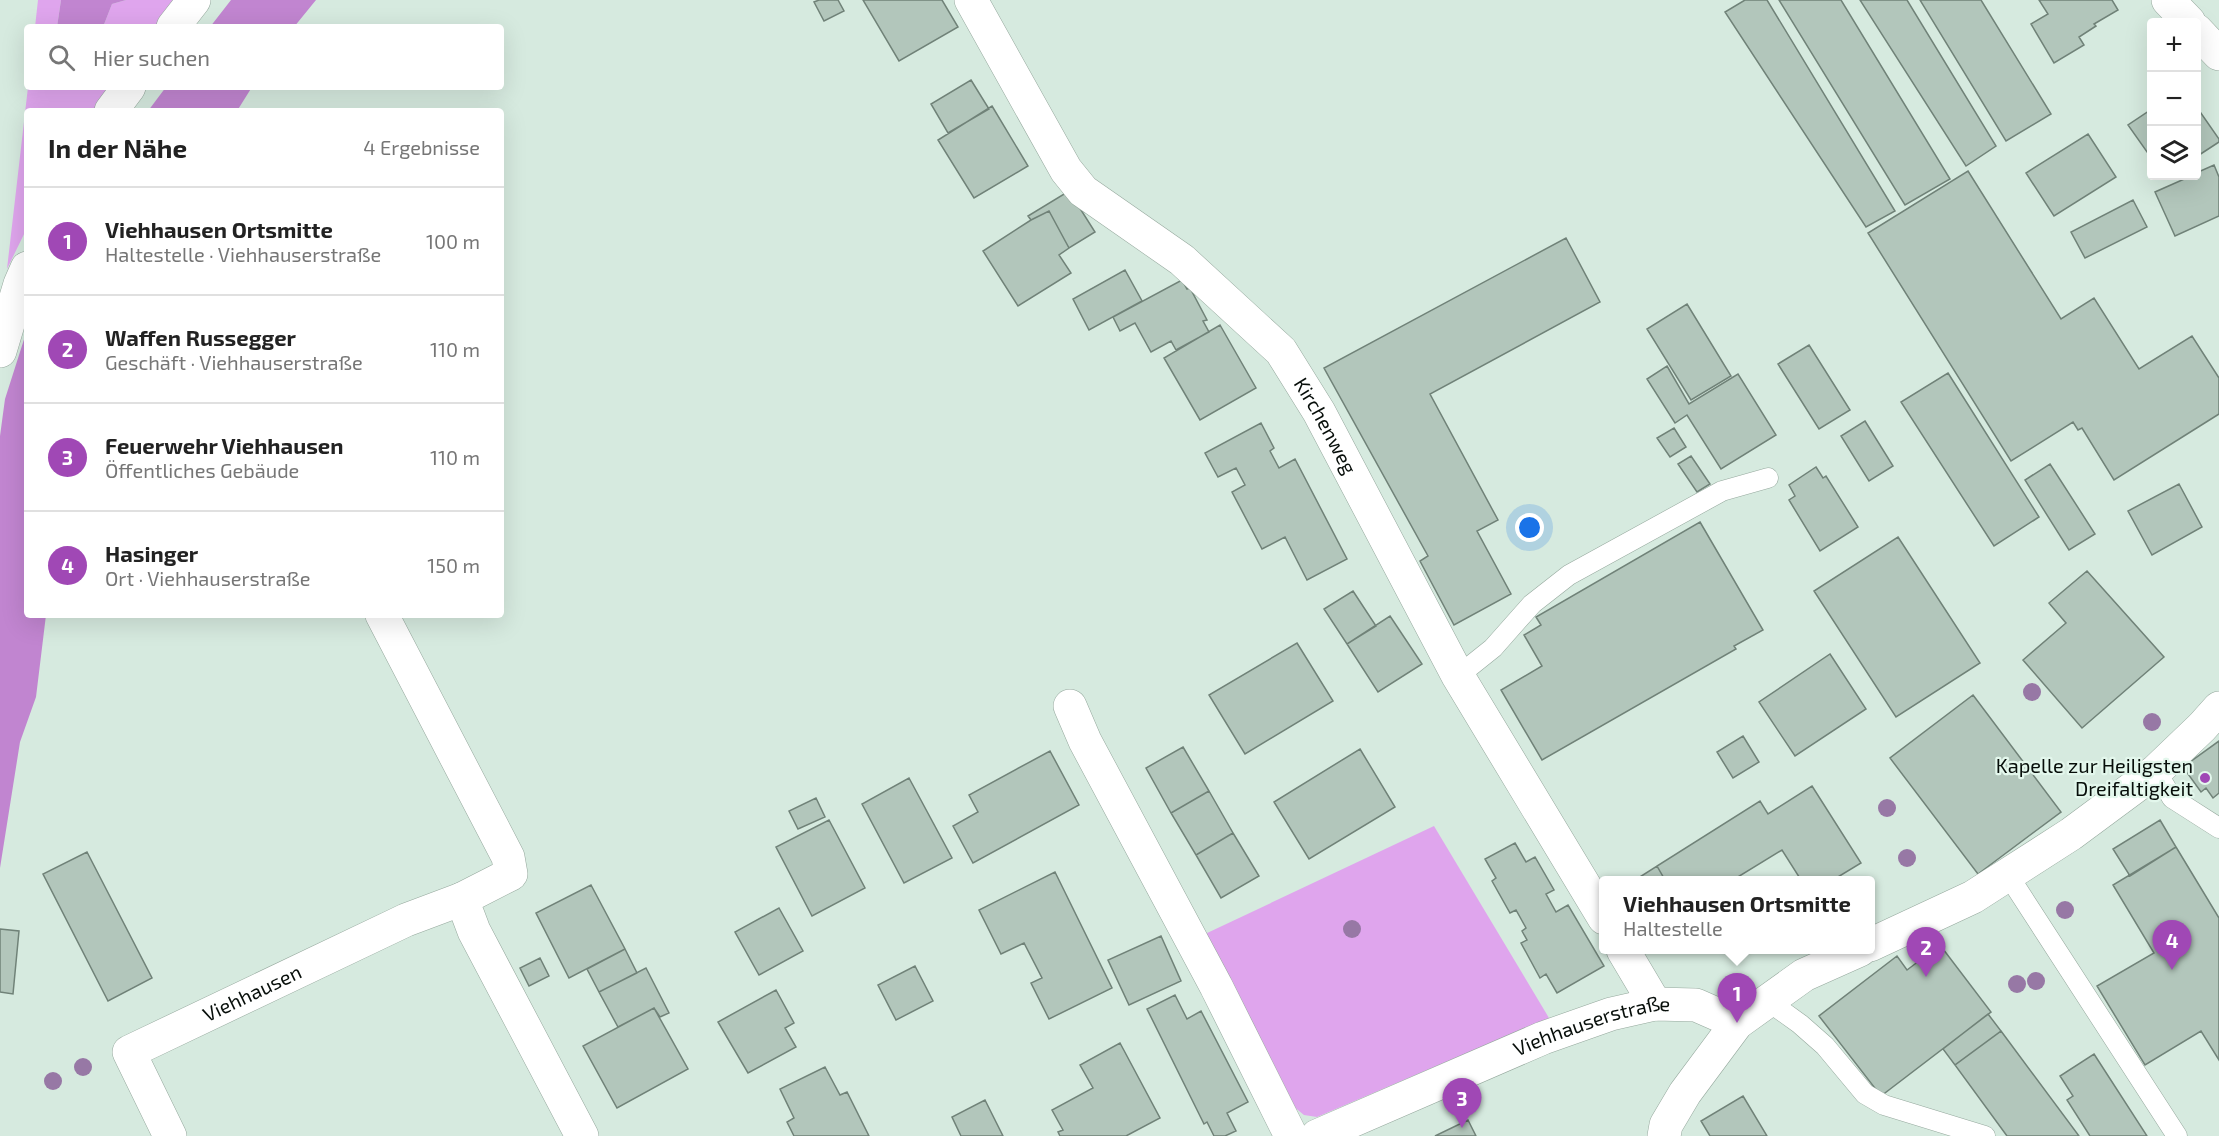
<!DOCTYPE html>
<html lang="de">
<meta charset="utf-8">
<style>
:root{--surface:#fff;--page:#f6f6f6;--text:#222;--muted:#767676;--line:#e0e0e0;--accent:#a048b5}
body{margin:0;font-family:"Exo 2",sans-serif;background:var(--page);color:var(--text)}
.controls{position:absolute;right:18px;top:18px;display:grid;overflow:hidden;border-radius:6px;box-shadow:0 6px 24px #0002}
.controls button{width:54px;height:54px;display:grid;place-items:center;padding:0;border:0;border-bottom:2px solid var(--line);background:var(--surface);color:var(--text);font:30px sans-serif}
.you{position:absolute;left:1530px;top:528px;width:21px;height:21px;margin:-15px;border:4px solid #fff;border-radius:50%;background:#1a73e8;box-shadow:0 0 0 9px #1a73e833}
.badge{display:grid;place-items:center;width:39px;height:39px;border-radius:50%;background:var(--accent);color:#fff;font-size:20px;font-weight:700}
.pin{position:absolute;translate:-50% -50px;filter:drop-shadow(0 2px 3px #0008)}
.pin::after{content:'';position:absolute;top:32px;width:21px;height:18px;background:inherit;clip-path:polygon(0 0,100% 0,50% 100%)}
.popup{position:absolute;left:1599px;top:876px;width:276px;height:78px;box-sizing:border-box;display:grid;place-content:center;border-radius:6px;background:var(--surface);filter:drop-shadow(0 2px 4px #0005);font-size:20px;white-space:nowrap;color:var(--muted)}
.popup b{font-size:22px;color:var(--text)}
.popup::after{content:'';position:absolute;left:50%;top:100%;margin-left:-12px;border:12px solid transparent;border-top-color:var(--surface)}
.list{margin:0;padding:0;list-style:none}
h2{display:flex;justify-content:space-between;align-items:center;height:78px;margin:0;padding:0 24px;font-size:26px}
h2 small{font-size:20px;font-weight:400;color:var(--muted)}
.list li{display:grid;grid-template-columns:39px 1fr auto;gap:18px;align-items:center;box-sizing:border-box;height:108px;padding:0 24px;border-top:2px solid var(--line)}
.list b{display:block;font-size:22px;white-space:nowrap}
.list p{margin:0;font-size:20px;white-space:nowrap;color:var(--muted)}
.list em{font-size:20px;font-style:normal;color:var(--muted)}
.icon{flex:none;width:33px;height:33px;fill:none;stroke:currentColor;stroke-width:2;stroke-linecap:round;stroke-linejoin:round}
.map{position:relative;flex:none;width:2219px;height:1136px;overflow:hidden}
.search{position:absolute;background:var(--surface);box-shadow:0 6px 24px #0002;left:24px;top:24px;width:480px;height:66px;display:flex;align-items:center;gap:15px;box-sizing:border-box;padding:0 21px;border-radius:6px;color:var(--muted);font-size:22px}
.panel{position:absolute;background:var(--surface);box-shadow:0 6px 24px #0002;left:24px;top:108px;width:480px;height:510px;border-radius:6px}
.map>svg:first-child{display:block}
.green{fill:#dfa5ed}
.forest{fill:#c185d0}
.building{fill:#b2c6bb;stroke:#708278;stroke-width:1.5}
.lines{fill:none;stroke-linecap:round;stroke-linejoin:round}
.service-casing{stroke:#95a89d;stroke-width:21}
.minor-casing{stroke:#95a89d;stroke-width:34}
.tertiary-casing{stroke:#95a89d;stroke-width:34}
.motorway-casing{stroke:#95a89d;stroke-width:34}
.service{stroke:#fff;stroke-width:20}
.minor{stroke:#fff;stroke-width:33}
.tertiary{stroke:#fff;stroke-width:33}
.motorway{stroke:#fff;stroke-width:33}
.tree{fill:#9778a5}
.poi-dot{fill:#a048b5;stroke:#e3f7ec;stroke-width:2}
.labels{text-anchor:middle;stroke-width:4.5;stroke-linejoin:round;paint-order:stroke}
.street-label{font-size:20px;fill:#070e0a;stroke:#e3f7ec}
.poi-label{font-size:20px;fill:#070e0a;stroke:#e3f7ec;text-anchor:end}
</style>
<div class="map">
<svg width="2219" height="1136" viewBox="0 0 2219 1136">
<rect width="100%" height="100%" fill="#d6eadf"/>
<path class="green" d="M 38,0 L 61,0 L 57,27 L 35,27 Z
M 126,0 L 176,0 L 155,27 L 103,27 L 112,4 Z
M 28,87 L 109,87 L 93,111 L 27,111 L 27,228 L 7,269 Z
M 1434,826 L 1549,1018 L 1317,1117 L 1304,1115 L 1293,1106 L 1205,934 Z"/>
<path class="forest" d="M 61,0 L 126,0 L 112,4 L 103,27 L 57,27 Z
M 231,0 L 316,0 L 294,27 L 210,27 Z
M 166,87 L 252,87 L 237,111 L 148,111 Z
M 27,330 L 27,615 L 46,615 L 36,697 L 20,742 L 0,868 L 0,436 L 5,399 Z"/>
<path class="building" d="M 819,0 L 838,0 L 844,11 L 824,21 L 814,2 Z
M 863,0 L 942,0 L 958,27 L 899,61 Z
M 1745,0 L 1767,0 L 1895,211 L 1866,227 L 1725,12 Z
M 1779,0 L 1841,0 L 1950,179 L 1905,205 Z
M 1860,0 L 1907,0 L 1996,146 L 1966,166 Z
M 1920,0 L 1981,0 L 2051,114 L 2006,141 Z
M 2039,0 L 2112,0 L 2118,10 L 2094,24 L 2096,26 L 2079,37 L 2084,45 L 2054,63 L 2031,24 L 2048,14 Z
M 971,80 L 989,109 L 948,133 L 931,104 Z
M 992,106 L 1028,166 L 974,198 L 938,140 Z
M 2196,106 L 2219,139 L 2219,142 L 2196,157 Z
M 2152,109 L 2152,159 L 2128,125 Z
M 2088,134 L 2116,177 L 2054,216 L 2026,173 Z
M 2214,165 L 2219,177 L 2219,216 L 2175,236 L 2155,192 L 2191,176 L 2196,176 L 2196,173 Z
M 1968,171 L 2061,319 L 2094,298 L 2139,369 L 2192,336 L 2219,378 L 2219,414 L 2114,480 L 2082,428 L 2078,430 L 2073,422 L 2011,461 L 1868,233 Z
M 1069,191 L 1095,232 L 1069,248 L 1049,211 L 1031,220 L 1028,216 Z
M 2133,200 L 2147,227 L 2085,258 L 2071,232 Z
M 1049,211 L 1069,248 L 1059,255 L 1071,273 L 1018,306 L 983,251 L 1031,220 Z
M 1566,238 L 1600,302 L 1430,394 L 1498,520 L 1477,531 L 1511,594 L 1454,625 L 1420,561 L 1428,556 L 1324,368 Z
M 1125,270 L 1142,301 L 1089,330 L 1073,299 Z
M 1182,280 L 1187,289 L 1190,288 L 1207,320 L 1203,321 L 1209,332 L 1176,350 L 1171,341 L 1151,352 L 1135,323 L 1120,331 L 1113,317 Z
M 1687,304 L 1731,376 L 1691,400 L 1647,329 Z
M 1220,325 L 1256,388 L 1200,420 L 1164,358 Z
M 1809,345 L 1850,410 L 1819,429 L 1778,364 Z
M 1667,366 L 1689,404 L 1738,374 L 1776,435 L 1721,469 L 1687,415 L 1675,423 L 1647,379 Z
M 1948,373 L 2039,517 L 1994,546 L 1901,402 Z
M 1865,421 L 1893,466 L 1869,481 L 1841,436 Z
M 1261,423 L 1274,448 L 1270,451 L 1279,468 L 1295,459 L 1347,559 L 1307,580 L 1285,537 L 1262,549 L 1232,492 L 1245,485 L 1236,468 L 1218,477 L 1205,453 Z
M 1674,428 L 1686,447 L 1670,457 L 1657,438 Z
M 1691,456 L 1710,484 L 1697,492 L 1678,464 Z
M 2050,464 L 2095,534 L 2069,550 L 2025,480 Z
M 1816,467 L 1823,478 L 1826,476 L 1858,527 L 1820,551 L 1789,500 L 1795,496 L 1789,485 Z
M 2179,484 L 2202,527 L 2152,555 L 2128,511 Z
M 1700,522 L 1763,630 L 1734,646 L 1736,649 L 1542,760 L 1501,690 L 1542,666 L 1524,635 L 1541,625 L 1536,617 Z
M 1898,537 L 1980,663 L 1896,717 L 1814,591 Z
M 2087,571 L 2164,657 L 2082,728 L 2023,660 L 2066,623 L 2049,603 Z
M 1353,591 L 1376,626 L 1347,644 L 1324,609 Z
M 1390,616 L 1422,664 L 1378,692 L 1347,644 Z
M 1297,643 L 1333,701 L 1245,754 L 1209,695 Z
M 1830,654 L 1866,709 L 1795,756 L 1759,702 Z
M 1973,695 L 2061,812 L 1978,874 L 1890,758 Z
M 1743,736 L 1759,762 L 1733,778 L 1717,752 Z
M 2219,741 L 2219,793 L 2213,798 L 2206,788 L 2201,792 L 2183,767 Z
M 1183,747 L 1209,791 L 1171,813 L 1146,768 Z
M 1360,749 L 1395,807 L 1309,859 L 1274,802 Z
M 1050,751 L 1079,805 L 973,863 L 953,826 L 978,812 L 969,795 Z
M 909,778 L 952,858 L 904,883 L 862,804 Z
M 1812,786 L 1861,863 L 1833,880 L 1801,880 L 1782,850 L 1733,880 L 1665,880 L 1657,866 L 1760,801 L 1768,814 Z
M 1209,791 L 1233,833 L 1196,855 L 1171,813 Z
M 816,798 L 825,817 L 798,829 L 789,811 Z
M 829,820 L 865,888 L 812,916 L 776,847 Z
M 2160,820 L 2176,847 L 2130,876 L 2113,849 Z
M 1233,833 L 1259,876 L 1221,898 L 1196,855 Z
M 1515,843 L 1526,862 L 1535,857 L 1554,890 L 1546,894 L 1556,912 L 1568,905 L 1604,966 L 1557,993 L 1546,974 L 1540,978 L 1521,943 L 1527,940 L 1522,931 L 1526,928 L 1516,910 L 1510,913 L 1492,881 L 1496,878 L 1485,859 Z
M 2176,847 L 2219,918 L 2219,1060 L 2201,1031 L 2145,1065 L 2097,986 L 2154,953 L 2113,885 Z
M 87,852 L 152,978 L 108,1001 L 43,874 Z
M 1657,866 L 1665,880 L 1635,880 Z
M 1055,872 L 1112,988 L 1049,1019 L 1031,983 L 1042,978 L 1024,943 L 1001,954 L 979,910 Z
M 591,885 L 625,949 L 569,978 L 536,913 Z
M 779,908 L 803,951 L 759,975 L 735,932 Z
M 0,929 L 19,931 L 13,994 L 0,992 Z
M 1161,936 L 1181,981 L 1129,1005 L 1108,960 Z
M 1940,945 L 1991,1012 L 1881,1096 L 1819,1016 L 1897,956 L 1907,970 Z
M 625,949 L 637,973 L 599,992 L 587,969 Z
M 540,958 L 549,976 L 529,986 L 520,968 Z
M 915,966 L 933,1001 L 896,1020 L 878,985 Z
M 646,968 L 669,1013 L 660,1017 L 654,1008 L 618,1027 L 599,992 Z
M 776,990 L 794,1023 L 785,1028 L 796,1047 L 748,1073 L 718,1022 Z
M 1175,995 L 1187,1019 L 1201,1011 L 1248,1102 L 1227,1113 L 1236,1131 L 1225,1136 L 1214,1136 L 1207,1122 L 1204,1124 L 1147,1009 Z
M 654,1008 L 688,1069 L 617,1108 L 583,1046 Z
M 1988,1014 L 2001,1031 L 1955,1065 L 1943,1049 Z
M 2001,1031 L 2079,1136 L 2007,1136 L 1955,1065 Z
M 1120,1043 L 1160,1118 L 1126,1136 L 1060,1136 L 1058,1132 L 1063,1130 L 1052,1110 L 1093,1088 L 1080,1065 Z
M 2094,1054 L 2147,1136 L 2090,1136 L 2067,1100 L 2073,1096 L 2060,1076 Z
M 825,1067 L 840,1095 L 847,1092 L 869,1136 L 794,1136 L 787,1122 L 794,1118 L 780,1089 Z
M 1743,1096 L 1767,1136 L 1710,1136 L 1701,1121 Z
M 985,1100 L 1003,1136 L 961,1136 L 952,1117 Z
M 1468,1120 L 1476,1136 L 1435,1136 Z"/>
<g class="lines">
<defs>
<path id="service" d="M 1458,676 L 1493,648 L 1532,604 L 1569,575 L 1722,491 L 1768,478
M 2156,771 L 2172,798 L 2219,828
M 2008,875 L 2177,1136
M 1768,1001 L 1800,1024 L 1825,1046 L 1865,1094 L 1884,1105 L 1985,1136"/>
<g id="minor">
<path id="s1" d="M 971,0 L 1066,170 L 1083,191 L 1182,260 L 1281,351 L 1319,412 L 1458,676 L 1604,918"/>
<path d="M 382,615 L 508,857 L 511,874 L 462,899 L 474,931 L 582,1136"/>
<path d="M 1070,706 L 1085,741 L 1216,986 L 1291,1136"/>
<path d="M 1623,950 L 1655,1004"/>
<path id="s2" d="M 170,1136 L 129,1052 L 406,920 L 462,899"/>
</g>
<g id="tertiary">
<path d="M 2168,0 L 2189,22"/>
<path d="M 2196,30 L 2219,54"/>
<path d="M 1870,945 L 1973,897 L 2071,834 L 2156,771 L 2202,727 L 2219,708"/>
<path id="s3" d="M 1317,1136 L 1543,1038 L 1611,1014 L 1655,1004 L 1696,1005 L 1737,1023"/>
<path d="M 1664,1136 L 1666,1125 L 1685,1093 L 1737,1023 L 1804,975 L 1860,950"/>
</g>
<path id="motorway" d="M 173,27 L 194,0
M 111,111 L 129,87
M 0,351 L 20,284 L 27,268"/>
</defs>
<use href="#service" class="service-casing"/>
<use href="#minor" class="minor-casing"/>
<use href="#tertiary" class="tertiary-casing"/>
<use href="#motorway" class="motorway-casing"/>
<use href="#service" class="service"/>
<use href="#minor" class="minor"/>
<use href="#tertiary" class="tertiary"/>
<use href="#motorway" class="motorway"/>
</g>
<g class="tree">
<circle cx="2032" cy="692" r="9"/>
<circle cx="2152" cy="722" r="9"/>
<circle cx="1887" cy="808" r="9"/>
<circle cx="1907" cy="858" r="9"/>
<circle cx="2065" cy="910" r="9"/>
<circle cx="1352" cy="929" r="9"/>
<circle cx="2036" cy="981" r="9"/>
<circle cx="2017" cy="984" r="9"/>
<circle cx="83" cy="1067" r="9"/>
<circle cx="53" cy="1081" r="9"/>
</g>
<circle class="poi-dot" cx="2205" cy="778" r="6"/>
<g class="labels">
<g class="street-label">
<text dy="7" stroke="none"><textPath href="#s1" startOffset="564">Kirchenweg</textPath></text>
<text dy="7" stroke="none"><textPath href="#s2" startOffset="230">Viehhausen</textPath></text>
<text dy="7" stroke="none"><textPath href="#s3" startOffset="297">Viehhauserstraße</textPath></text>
</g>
<g class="poi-label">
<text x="2193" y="773">Kapelle zur Heiligsten<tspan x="2193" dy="23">Dreifaltigkeit</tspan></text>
</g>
</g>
</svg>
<div class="controls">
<button>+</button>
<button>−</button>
<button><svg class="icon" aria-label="layers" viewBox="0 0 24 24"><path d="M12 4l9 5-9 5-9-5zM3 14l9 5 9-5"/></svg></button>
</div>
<div class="you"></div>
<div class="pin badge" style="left:1737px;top:1023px">1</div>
<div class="popup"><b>Viehhausen Ortsmitte</b>Haltestelle</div>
<div class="pin badge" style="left:1926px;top:977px">2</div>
<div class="pin badge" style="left:1462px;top:1128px">3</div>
<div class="pin badge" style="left:2172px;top:970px">4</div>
<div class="search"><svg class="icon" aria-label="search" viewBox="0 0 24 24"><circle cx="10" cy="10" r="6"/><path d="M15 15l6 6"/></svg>Hier suchen</div>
<section class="panel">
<h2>In der Nähe<small>4 Ergebnisse</small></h2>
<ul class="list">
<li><span class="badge">1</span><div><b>Viehhausen Ortsmitte</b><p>Haltestelle · Viehhauserstraße</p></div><em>100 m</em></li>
<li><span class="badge">2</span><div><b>Waffen Russegger</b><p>Geschäft · Viehhauserstraße</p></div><em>110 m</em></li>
<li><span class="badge">3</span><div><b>Feuerwehr Viehhausen</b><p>Öffentliches Gebäude</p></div><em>110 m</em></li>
<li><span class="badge">4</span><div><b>Hasinger</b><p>Ort · Viehhauserstraße</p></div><em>150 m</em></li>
</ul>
</section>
</div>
